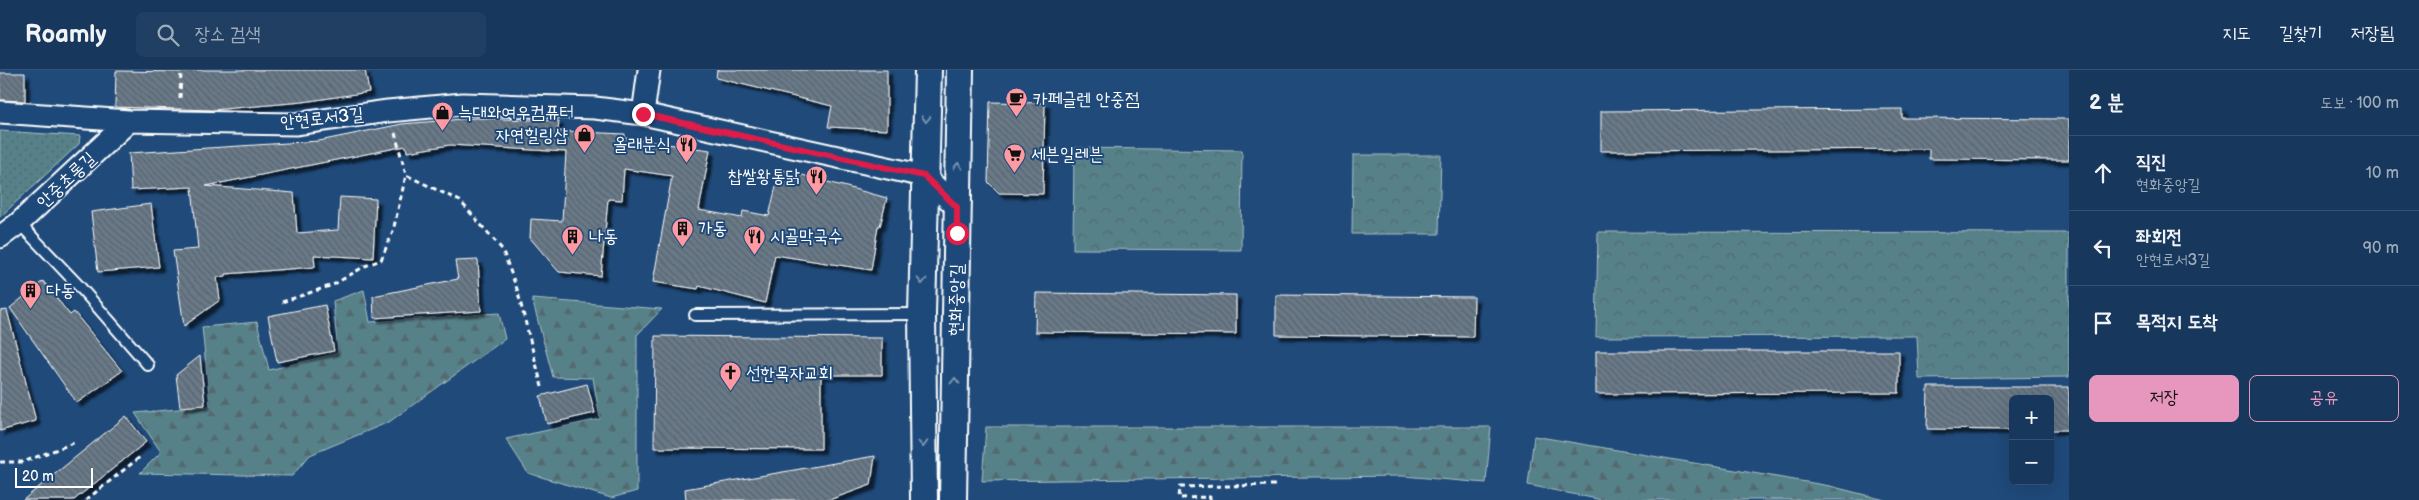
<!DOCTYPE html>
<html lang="ko">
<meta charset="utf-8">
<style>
:root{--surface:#17385c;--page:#203f62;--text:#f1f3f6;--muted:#9eacbb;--line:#365272;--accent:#e797bd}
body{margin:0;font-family:"Balsamiq Sans","Poor Story",sans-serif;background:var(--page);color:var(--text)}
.controls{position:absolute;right:15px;bottom:15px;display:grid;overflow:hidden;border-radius:8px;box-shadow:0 5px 20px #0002}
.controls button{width:45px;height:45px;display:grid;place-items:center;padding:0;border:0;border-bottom:1px solid var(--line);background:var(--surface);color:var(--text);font:25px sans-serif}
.scale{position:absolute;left:15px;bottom:12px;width:78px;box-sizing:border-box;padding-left:5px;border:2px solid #fff;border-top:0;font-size:14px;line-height:18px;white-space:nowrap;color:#fff;-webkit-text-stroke:4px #1f4a7a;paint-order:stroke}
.stop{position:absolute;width:15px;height:15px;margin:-11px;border:4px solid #e11d48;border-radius:50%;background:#fff}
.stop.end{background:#e11d48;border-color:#fff;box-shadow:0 1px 5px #0008}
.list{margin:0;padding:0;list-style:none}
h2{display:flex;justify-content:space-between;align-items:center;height:65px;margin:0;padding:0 20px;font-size:21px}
h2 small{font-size:16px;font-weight:400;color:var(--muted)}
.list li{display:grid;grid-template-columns:32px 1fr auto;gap:15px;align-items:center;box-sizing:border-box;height:75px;padding:0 20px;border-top:1px solid var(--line)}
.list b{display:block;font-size:19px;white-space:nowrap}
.list p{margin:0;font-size:16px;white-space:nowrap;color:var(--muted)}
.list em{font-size:16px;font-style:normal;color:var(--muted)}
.actions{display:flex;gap:10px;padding:15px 20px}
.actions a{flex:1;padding:11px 0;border:1px solid var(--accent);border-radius:8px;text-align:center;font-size:18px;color:var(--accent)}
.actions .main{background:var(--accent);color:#111}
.icon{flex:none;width:28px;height:28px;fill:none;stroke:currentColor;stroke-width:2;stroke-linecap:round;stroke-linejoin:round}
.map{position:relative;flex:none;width:2069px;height:430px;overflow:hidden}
header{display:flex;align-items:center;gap:30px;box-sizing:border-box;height:70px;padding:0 25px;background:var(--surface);border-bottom:1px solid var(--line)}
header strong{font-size:24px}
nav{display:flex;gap:28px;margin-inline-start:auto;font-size:18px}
.search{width:350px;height:45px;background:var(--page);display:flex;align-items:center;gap:12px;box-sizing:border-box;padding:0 18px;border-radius:8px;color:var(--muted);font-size:19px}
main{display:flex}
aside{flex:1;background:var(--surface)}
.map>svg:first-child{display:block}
.grass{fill:url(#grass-dots);stroke:#aac0c4}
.forest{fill:url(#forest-firs);stroke:#aac0c4}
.park{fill:url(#park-crowns);stroke:#aac0c4}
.building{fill:url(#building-back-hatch);stroke:#fff;filter:url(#shadow)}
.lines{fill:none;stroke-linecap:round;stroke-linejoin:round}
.service-casing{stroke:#fff;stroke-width:14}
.minor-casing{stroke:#fff;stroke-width:25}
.tertiary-casing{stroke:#fff;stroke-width:30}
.path{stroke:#fff;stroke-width:3;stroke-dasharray:5 4;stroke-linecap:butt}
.service{stroke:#1f4a7a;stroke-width:10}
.minor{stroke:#1f4a7a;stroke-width:21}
.tertiary{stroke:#1f4a7a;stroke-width:26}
.oneway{stroke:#7992af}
.route{stroke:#e11d48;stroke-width:6}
.labels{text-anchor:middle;stroke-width:4;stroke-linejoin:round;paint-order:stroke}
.poi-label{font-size:18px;fill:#fff;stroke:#1f4a7a;text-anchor:start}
.street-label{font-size:18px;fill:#fff;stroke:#1f4a7a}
</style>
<header>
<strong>Roamly</strong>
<div class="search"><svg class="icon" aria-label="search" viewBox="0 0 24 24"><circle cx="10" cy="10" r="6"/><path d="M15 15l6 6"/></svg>장소 검색</div>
<nav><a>지도</a><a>길찾기</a><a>저장됨</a></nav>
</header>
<main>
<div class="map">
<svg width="2069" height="430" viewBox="0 0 2069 430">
<defs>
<pattern id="grass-dots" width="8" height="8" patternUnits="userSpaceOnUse" patternTransform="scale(1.25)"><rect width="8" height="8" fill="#568189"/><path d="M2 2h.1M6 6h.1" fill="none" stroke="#52696e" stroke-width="1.8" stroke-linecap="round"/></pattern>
<pattern id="forest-firs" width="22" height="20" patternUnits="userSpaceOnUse" patternTransform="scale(1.25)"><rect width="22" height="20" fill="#568189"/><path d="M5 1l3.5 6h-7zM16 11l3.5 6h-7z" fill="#52696e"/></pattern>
<pattern id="park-crowns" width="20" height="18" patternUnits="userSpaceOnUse" patternTransform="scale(1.25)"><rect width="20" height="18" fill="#568189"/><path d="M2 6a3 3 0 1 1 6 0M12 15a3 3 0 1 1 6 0" fill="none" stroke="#52696e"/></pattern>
<pattern id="building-back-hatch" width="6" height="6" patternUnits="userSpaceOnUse" patternTransform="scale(1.25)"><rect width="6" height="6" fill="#687988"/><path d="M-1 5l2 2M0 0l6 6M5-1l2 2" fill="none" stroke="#5a626a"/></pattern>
<filter id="shadow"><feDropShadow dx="4.5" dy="4.5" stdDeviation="1" flood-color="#0009"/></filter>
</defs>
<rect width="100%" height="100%" fill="#1f4a7a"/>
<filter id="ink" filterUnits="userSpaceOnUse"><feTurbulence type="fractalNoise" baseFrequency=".02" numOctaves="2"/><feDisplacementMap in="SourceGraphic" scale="10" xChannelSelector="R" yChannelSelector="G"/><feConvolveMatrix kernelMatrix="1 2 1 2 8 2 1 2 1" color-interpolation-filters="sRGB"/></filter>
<g filter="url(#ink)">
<path class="grass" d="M 0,61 L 80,66 L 79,74 L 0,147 Z"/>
<path class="forest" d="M 364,220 L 370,252 L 499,243 L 505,269 L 389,352 L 310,385 L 292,406 L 140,403 L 161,382 L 135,343 L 210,336 L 202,257 L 257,252 L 269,300 L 338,283 L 333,231 Z
M 532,229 L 662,239 L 637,265 L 637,421 L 611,428 L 528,403 L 506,369 L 600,349 L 593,308 L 553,307 Z
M 986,357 L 1491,357 L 1486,413 L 1403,406 L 982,411 Z
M 1534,366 L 1830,416 L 1885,430 L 1602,430 L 1528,415 Z"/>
<path class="park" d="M 1074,78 L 1242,80 L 1241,180 L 1073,179 Z
M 1353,85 L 1441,85 L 1439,164 L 1352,164 Z
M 1598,162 L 2069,163 L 2069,307 L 1919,309 L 1917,266 L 1596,267 Z"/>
<path class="building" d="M 186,0 L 365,0 L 369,22 L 303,32 L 212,40 L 115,37 L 116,1 L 186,2 Z
M 717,0 L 887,0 L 887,60 L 828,57 L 832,36 L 716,8 Z
M 0,3 L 25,3 L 25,31 L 0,30 Z
M 990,32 L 1045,33 L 1043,124 L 999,123 L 988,112 Z
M 1902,39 L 1902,48 L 2069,49 L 2069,90 L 1929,89 L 1929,79 L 1601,81 L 1601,41 Z
M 475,48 L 559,51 L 558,61 L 625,64 L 625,68 L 710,80 L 699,140 L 742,148 L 743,141 L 769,146 L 780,99 L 887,128 L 880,156 L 878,156 L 871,200 L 775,185 L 765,233 L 699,216 L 698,219 L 653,212 L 672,106 L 624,99 L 622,130 L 608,129 L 601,206 L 559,202 L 530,168 L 531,149 L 562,151 L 566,82 L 450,75 L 407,82 L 406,76 L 206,116 L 294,123 L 297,163 L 338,160 L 340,127 L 376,129 L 373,188 L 314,185 L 315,197 L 226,204 L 226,206 L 217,207 L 220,230 L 184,256 L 173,181 L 198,179 L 192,117 L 131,120 L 129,83 L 319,71 L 402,54 Z
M 151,134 L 159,197 L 98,202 L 91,142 Z
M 478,190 L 481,241 L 374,248 L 373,226 L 458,209 L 455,191 Z
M 43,211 L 70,245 L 74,242 L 122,301 L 77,333 L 10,238 Z
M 1036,223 L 1236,225 L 1236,264 L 1035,262 Z
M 1276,225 L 1474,227 L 1473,267 L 1276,265 Z
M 325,235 L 334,281 L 277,292 L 268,246 Z
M 7,240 L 36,351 L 0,361 L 0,241 Z
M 655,266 L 882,268 L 882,305 L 821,305 L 821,379 L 654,378 Z
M 1596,281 L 1899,281 L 1899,323 L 1596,324 Z
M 200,286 L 205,335 L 180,337 L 176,305 Z
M 587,314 L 595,343 L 547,354 L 540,326 Z
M 1928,317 L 2069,317 L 2069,360 L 2050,360 L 2050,329 L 2013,329 L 2013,360 L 1927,359 Z
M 126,346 L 146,372 L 74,430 L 23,430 Z
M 875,386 L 871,415 L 829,430 L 686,430 L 685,419 Z"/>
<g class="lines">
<defs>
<path id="service" d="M 19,153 L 80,217 L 148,295
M 695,245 L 921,244"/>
<path id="minor" d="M 0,42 L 129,51 L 295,54 L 388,41 L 463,34 L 595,38 L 643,44 L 924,106 L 957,137
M 643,44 L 649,0
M 0,167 L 19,153 L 129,51"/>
<path id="tertiary" d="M 924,430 L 922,244 L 928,0
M 953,430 L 960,0"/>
</defs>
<use href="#service" class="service-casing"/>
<use href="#minor" class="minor-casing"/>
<use href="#tertiary" class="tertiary-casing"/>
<path class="path" d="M 180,28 L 181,0
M 395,63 L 406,105 L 460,131 L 502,179 L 517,219 L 542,317
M 282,232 L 333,215 L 365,196 L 381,190 L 393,161 L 406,105
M 0,392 L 23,392 L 76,372
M 86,430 L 140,387
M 1210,430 L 1210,427 L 1179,428 L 1180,417 L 1275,415"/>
<use href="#service" class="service"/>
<use href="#minor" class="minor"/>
<use href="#tertiary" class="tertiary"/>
</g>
<defs><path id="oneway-chevron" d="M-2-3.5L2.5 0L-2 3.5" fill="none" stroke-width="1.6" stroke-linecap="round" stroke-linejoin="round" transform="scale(1.25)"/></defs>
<g class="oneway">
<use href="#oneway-chevron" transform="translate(926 49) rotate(92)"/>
<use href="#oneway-chevron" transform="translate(958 96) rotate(-89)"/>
<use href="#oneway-chevron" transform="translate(922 211) rotate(91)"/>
<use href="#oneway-chevron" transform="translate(955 311) rotate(-89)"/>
<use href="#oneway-chevron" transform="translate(923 374) rotate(89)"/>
</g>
</g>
<g class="lines" filter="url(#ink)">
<path class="route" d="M 643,44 L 924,106 L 957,137 L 957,163"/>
</g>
<defs>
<symbol id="cafe-pin" viewBox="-11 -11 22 30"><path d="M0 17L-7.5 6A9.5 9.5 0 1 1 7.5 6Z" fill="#ff9aa2" stroke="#1f4a7a"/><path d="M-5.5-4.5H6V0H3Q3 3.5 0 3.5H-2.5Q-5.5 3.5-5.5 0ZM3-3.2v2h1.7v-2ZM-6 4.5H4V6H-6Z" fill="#111"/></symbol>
<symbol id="shop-pin" viewBox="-11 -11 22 30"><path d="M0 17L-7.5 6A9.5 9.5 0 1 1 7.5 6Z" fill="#ff9aa2" stroke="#1f4a7a"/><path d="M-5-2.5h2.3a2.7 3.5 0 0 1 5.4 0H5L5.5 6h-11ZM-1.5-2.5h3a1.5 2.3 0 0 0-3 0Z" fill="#111"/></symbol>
<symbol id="restaurant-pin" viewBox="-11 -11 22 30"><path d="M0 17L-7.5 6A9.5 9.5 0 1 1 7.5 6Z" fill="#ff9aa2" stroke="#1f4a7a"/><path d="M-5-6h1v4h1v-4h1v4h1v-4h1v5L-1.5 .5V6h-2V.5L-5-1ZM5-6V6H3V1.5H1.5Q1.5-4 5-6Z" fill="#111"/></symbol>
<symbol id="supermarket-pin" viewBox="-11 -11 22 30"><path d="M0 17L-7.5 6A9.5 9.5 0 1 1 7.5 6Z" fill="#ff9aa2" stroke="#1f4a7a"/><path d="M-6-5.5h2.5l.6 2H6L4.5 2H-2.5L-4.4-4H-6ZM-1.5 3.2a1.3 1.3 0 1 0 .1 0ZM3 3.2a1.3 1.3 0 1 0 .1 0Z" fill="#111"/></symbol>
<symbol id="building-pin" viewBox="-11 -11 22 30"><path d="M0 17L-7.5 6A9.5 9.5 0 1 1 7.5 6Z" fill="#ff9aa2" stroke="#1f4a7a"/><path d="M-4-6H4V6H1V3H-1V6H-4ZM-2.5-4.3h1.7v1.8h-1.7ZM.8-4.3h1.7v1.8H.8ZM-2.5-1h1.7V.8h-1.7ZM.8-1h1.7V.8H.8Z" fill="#111"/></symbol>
<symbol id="church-pin" viewBox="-11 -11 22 30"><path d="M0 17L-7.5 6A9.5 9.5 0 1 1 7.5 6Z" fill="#ff9aa2" stroke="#1f4a7a"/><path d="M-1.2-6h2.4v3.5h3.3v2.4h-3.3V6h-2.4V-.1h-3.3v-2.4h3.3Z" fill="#111"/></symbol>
</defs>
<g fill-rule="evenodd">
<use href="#cafe-pin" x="1004" y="16" width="25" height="34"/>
<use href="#shop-pin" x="430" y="30" width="25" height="34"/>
<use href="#shop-pin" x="572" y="52" width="25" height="34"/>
<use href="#restaurant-pin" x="674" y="62" width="25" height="34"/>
<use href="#supermarket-pin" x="1002" y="72" width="25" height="34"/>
<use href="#restaurant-pin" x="804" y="94" width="25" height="34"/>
<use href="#building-pin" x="670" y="146" width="25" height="34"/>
<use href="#building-pin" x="560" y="154" width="25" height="34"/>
<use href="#restaurant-pin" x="742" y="154" width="25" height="34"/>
<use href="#building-pin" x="18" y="208" width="25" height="34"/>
<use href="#church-pin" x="718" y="290" width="25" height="34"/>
</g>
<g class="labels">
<g class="poi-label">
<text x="1033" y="35">카페글렌 안중점</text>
<text x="458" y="48">늑대와여우컴퓨터</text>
<text x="568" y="71" text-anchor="end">자연힐링샵</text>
<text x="671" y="80" text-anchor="end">올래분식</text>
<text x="1031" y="90">세븐일레븐</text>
<text x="800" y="112" text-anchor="end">찹쌀왕통닭</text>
<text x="698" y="164">가동</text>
<text x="589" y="172">나동</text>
<text x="770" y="172">시골막국수</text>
<text x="46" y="226">다동</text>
<text x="746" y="309">선한목자교회</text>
</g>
<g class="street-label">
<text transform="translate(322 48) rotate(-6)" y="6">안현로서3길</text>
<text transform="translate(66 110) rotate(-43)" y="6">안중초롱길</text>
<text transform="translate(956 230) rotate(-89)" y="6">현화중앙길</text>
</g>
</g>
</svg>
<div class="controls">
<button>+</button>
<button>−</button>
</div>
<div class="scale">20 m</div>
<div class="stop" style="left:957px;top:163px"></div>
<div class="stop end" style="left:643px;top:44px"></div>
</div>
<aside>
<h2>2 분<small>도보 · 100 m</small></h2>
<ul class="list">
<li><svg class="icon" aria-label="ahead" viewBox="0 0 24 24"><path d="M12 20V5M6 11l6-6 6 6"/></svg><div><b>직진</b><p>현화중앙길</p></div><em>10 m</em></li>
<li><svg class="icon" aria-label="left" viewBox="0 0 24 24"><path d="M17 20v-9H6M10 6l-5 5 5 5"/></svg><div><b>좌회전</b><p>안현로서3길</p></div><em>90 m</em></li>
<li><svg class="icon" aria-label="arrive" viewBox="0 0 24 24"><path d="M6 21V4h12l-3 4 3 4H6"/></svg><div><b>목적지 도착</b></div></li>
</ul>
<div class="actions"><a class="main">저장</a><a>공유</a></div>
</aside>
</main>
